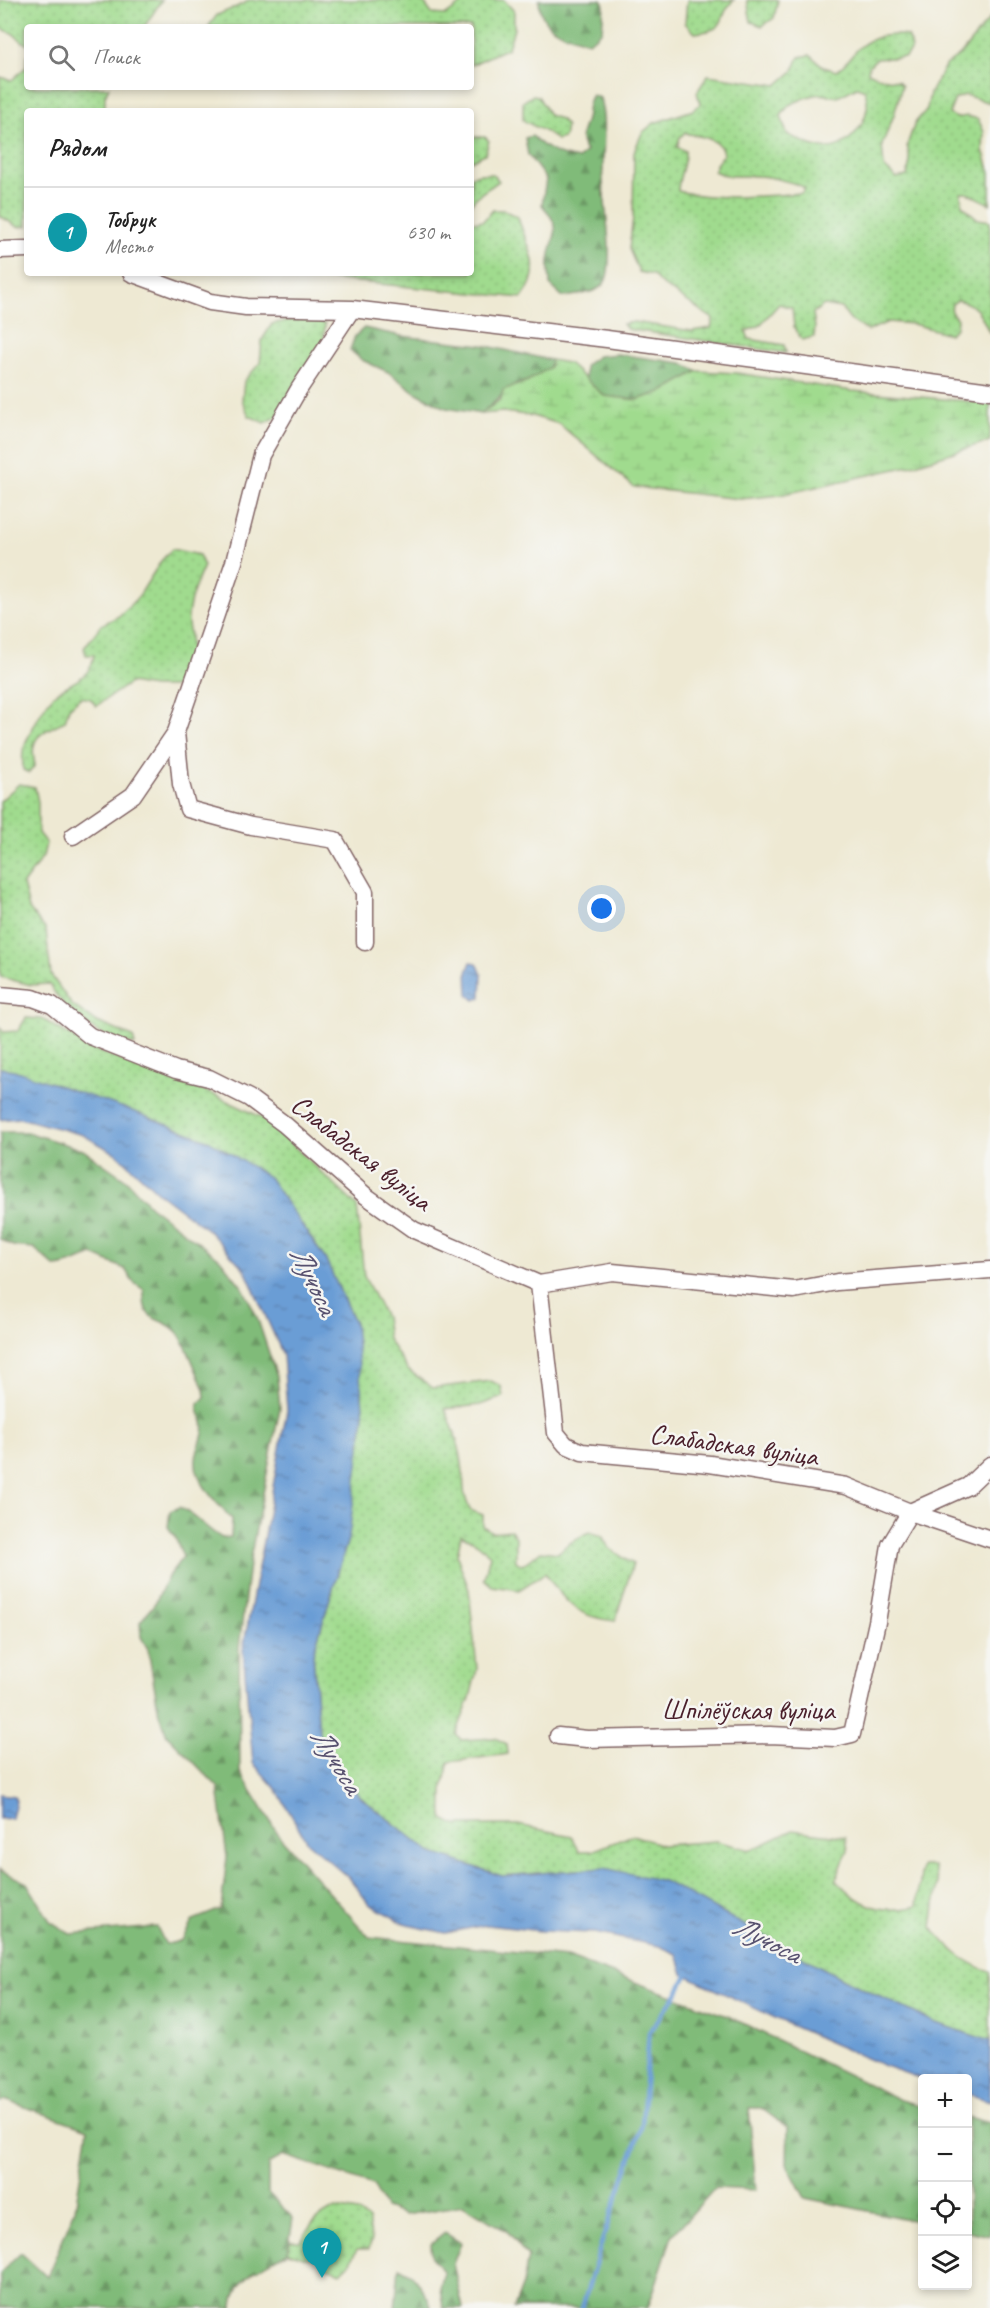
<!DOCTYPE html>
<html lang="ru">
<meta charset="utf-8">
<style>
:root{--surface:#fff;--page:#f2f2f2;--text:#222;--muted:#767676;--line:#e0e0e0;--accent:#db2777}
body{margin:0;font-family:Caveat,sans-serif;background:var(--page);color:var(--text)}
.controls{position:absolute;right:18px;bottom:18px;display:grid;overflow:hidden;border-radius:6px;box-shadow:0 3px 9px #0003}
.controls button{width:54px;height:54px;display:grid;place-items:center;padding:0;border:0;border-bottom:2px solid var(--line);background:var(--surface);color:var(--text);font:30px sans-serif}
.you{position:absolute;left:602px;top:909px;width:21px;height:21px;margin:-15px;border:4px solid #fff;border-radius:50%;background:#1a73e8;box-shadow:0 0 0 9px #1a73e833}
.badge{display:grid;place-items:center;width:39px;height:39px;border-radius:50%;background:var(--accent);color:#fff;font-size:20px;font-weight:700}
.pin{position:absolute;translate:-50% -50px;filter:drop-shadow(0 2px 3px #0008)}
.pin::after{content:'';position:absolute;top:32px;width:21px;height:18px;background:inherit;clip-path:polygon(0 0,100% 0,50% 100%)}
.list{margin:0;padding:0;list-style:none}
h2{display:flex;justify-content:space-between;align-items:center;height:78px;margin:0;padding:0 24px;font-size:26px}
h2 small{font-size:20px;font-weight:400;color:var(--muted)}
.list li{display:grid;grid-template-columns:39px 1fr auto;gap:18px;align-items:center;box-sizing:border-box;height:90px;padding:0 24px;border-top:2px solid var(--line)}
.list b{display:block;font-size:22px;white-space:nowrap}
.list p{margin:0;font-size:20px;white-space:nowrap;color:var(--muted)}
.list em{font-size:20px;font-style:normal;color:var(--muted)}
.icon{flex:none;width:33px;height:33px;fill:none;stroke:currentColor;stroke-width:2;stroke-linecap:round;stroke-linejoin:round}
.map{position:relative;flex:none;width:990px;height:2308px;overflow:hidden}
.search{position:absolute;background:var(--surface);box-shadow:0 3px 9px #0003;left:24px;top:24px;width:450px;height:66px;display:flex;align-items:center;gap:15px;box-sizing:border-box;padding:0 21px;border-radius:6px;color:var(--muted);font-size:22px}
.panel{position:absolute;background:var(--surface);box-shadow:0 3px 9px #0003;left:24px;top:108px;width:450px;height:168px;border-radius:6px}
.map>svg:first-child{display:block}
.grass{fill:url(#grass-dots);stroke:#757d5c;stroke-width:1.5;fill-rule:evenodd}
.forest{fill:url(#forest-firs);stroke:#656d52;stroke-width:1.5}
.wetland{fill:url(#wetland-marsh);stroke:#757d5c;stroke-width:1.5}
.water{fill:url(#water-ripples);stroke:#5a5e80;stroke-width:1.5}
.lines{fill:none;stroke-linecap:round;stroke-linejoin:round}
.stream{stroke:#6b9dd5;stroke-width:4.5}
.minor-casing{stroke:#836666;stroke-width:19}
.minor{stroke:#fff;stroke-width:16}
.labels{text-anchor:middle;stroke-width:5;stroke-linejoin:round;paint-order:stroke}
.street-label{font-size:28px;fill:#4a1f2b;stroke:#f6f6f2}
.water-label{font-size:30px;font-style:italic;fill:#57516f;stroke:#f6f6f2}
</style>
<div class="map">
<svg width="990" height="2308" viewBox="0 0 990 2308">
<defs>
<pattern id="grass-dots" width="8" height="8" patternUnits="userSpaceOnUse" patternTransform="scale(1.5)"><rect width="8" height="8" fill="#a0db8e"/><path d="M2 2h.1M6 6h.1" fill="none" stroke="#8bbc7b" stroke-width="1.8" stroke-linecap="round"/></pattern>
<pattern id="forest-firs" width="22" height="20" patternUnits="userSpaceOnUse" patternTransform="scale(1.5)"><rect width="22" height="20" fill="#80bb79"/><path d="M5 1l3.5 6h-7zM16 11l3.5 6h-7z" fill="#6b9763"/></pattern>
<pattern id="wetland-marsh" width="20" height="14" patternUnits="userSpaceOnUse" patternTransform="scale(1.5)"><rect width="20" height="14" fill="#a0db8e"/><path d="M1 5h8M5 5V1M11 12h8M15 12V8" fill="none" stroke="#8bbc7b"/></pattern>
<pattern id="water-ripples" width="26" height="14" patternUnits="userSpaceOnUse" patternTransform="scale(1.5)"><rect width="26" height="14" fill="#6b9dd5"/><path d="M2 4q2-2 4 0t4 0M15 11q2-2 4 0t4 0" fill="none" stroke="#5a7fad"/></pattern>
</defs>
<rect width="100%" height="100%" fill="#f6f6f2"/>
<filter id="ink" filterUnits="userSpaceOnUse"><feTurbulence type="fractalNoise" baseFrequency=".0167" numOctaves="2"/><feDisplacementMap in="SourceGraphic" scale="12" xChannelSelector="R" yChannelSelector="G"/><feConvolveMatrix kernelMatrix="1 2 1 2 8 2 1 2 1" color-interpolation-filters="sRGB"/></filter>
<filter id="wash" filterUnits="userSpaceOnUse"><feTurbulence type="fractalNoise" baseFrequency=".008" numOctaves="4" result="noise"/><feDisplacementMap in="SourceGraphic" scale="24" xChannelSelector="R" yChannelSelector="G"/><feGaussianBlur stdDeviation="1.35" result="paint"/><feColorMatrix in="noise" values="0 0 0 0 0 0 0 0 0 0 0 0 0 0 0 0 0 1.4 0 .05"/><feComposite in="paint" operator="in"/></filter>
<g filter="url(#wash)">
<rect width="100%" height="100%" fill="#eee9d3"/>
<path class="grass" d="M 0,0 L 162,0 L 144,27 L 27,27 L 27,45 L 12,33 L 0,28 Z
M 249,0 L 418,0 L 425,4 L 432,14 L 446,15 L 467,0 L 504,0 L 514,11 L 514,29 L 508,48 L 471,65 L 471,27 L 208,27 L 217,15 L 243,4 Z
M 687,0 L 734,0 C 715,17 732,30 695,33 L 685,23 Z
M 747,0 L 778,0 L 774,18 L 762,26 L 751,22 Z
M 990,18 L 990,103 L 965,95 L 955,99 L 949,114 L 957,118 L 967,116 L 978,119 L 984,132 L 983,150 L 990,172 L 990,204 L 967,193 L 961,193 L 962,205 L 978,219 L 990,221 L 990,334 C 980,315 980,306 958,300 L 952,304 L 951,312 L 957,319 L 956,328 L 949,334 L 913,324 L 888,322 L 868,331 L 850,320 L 841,308 L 824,305 L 813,313 L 815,327 L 814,337 L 802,340 L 794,327 L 792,308 L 779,304 L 759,326 L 746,331 L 749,339 L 784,345 L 786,353 L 627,329 L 623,324 L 634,322 L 692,331 L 711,328 L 713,319 L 660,283 L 653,275 L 639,272 L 629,249 L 633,217 L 634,152 L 642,133 L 654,123 L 693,110 L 700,104 L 697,92 L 708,75 L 777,85 L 793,71 L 799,57 L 810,55 L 824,67 L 836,71 C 846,65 851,55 860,47 C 873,36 891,33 907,36 L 912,48 L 905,57 L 876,59 L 869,66 L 868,72 L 882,78 L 898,81 L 902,86 L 894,115 L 882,145 L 884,167 L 896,178 L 907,176 L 910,161 L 907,145 L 915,123 L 927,109 L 930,93 L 945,66 L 960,55 ZM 857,87 L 865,90 C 866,95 868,103 867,108 C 864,129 844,151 822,148 C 810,146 798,140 787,134 L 781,116 L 789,105 L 807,97 L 820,94 L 838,97 ZM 685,133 C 700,137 719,137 724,154 L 716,164 L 714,171 C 729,179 742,175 758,176 C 768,176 796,183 805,188 L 802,193 C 760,196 719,201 678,191 C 678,177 686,164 685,151 L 677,147 L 680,137 Z
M 27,55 L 27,87 L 109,87 L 105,96 L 105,111 L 27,111 L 27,226 L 18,227 L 0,216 L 0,77 L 12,80 L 26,67 Z
M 533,95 L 538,96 L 549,115 L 560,119 L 566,126 L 564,138 L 557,140 C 545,129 535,128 523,120 L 523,102 Z
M 471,137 L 485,137 L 489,141 L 485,154 L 471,161 Z
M 480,174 L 493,174 L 499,181 C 489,189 478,193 471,204 L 471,176 Z
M 493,210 L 503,210 L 518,217 C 527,249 546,266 522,298 L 268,273 L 471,273 L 471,222 L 483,221 Z
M 310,316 L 325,324 L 324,339 L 277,417 L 265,423 L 249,416 L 242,400 L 244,381 L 260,363 L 262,340 L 272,324 Z
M 172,549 L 199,555 L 204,566 C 196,584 189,599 188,619 C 187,625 190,631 190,637 C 192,661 191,670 174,687 L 153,687 L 130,683 L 96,706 L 91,699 L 81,697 L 69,708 L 65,721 C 42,732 28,736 35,765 L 29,773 L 23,770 C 23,764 22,757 23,751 C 26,739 46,700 56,693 C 72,681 91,679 94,655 L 86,655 L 84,648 L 101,625 L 119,616 L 139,596 L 161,561 Z
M 19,784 L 35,787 L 38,802 L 38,833 L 46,843 L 43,857 L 23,884 L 29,909 L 46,930 L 51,975 L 71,1004 L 95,1021 L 133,1037 L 135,1045 C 100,1040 66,1014 49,984 L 31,985 L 0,977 L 0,801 Z
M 26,1018 L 42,1019 L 99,1052 L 208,1092 L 265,1119 L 357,1206 L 364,1276 L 385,1317 L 388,1339 L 407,1369 L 433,1388 L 491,1381 L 501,1386 L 503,1397 L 480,1405 L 445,1409 C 453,1427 460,1445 462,1464 C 465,1483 461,1490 470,1510 L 483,1515 L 483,1526 L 492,1532 L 511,1530 L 516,1537 L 516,1561 L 522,1565 L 541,1551 L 558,1553 L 568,1544 L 589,1532 L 602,1536 L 609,1548 L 633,1564 L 615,1621 C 576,1617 566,1603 545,1573 L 519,1590 L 492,1586 L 484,1579 L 490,1555 L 478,1544 L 461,1535 L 457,1556 L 469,1590 L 477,1669 L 470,1698 L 456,1734 L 461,1740 L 495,1738 L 507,1744 L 508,1754 L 449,1762 L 443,1787 L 443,1819 L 455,1825 L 518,1825 L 572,1836 L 579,1851 L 592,1851 L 633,1835 L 662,1845 L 716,1841 L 751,1850 L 793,1830 L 846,1837 L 848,1850 L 836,1879 C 858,1906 883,1915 917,1906 L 922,1866 L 934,1866 L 938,1884 L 932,1927 C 951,1951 962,1960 990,1972 L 990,2041 L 936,2023 L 843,1979 L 722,1913 L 604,1868 L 502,1876 L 430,1852 L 359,1796 L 320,1745 L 313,1654 L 349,1536 L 355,1324 L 326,1260 L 269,1177 L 14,1070 L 0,1068 L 0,1028 L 4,1032 L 18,1031 Z
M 336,2208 L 357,2212 L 368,2220 L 372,2239 L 369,2249 L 357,2249 L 349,2264 L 341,2272 L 327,2267 L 321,2257 L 306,2258 L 288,2252 L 290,2241 L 301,2241 C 310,2224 319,2216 336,2208 Z"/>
<path class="forest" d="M 539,0 L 602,0 L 604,5 L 602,31 L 589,42 C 564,34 540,31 539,0 Z
M 592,95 L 600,98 C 607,125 602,153 603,181 C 604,204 615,262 605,282 C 598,294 576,295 563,297 L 550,285 C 550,277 548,269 549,261 C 552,232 565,232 542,205 L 546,179 L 528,155 L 525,138 L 532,136 C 547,150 558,156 579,159 L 586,151 C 577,139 582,133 586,119 C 588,110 586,103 592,95 Z
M 364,328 L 401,336 L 482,345 L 551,360 L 550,367 L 528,381 L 515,384 L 481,414 L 446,408 L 415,392 L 388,372 L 362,360 L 350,350 L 355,336 Z
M 617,354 L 682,363 L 698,371 L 664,391 L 637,400 L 604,396 L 585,379 L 585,365 L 598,356 Z
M 0,1132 L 27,1132 L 83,1150 L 125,1179 L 150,1206 L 220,1259 L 243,1288 L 257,1317 L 277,1377 L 280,1408 L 249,1564 L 239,1648 L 240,1772 L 280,1837 L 369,1937 L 567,1957 L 730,2017 L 900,2100 L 922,2106 L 922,2222 L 805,2198 L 787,2164 L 788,2128 L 761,2108 L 749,2108 L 756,2190 L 715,2188 L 672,2236 L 648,2308 L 514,2308 L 523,2284 L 528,2257 L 508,2232 L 463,2205 L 405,2215 L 385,2208 L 373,2185 L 283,2155 L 268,2164 L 268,2193 L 293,2218 L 288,2252 C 265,2265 233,2277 233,2308 L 0,2308 L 0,2273 L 21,2253 L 47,2277 L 75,2209 L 88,2129 L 5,2100 L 0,2103 L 0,1870 L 27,1883 L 50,1921 L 70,1934 L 157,1927 L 166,1945 L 182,1940 L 193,1920 L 221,1909 L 227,1857 L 218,1787 L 167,1735 L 159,1714 L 148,1649 L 141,1637 L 140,1622 L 155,1603 L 169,1575 L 183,1557 L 175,1537 L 168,1527 L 170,1511 L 179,1507 C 196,1515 206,1529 222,1538 L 231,1537 L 232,1519 C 219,1506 193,1480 196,1459 C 197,1447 206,1435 203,1422 C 201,1414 197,1414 198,1404 L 205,1397 L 204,1389 C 198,1376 186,1343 178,1333 C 161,1313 142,1328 144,1290 L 133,1282 L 125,1269 L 93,1255 C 80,1259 68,1267 55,1267 L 34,1248 L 13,1246 L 0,1239 Z
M 968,2117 L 990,2123 L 990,2236 L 968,2231 Z
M 445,2233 L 461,2243 L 453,2264 L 463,2308 L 443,2308 L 440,2288 L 444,2272 L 432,2258 L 431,2244 Z
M 399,2267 L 412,2274 L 429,2300 L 431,2308 L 395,2308 Z"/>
<path class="wetland" d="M 551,360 L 568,363 L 604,396 L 637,400 L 664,391 L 698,371 L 737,373 L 852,391 L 990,403 L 990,441 L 909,466 L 780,495 L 740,499 L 634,487 L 559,424 L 532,416 L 503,412 L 481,414 L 501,399 L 503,390 L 528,381 L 550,367 Z"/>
<path class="water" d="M 471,962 L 477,963 L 482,975 L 481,997 L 475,1000 L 468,994 L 467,972 Z
M 0,1068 L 14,1070 L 127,1109 L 210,1141 L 269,1177 L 326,1260 L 355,1324 L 364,1417 L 349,1536 L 313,1654 L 320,1745 L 359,1796 L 430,1852 L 502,1876 L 604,1868 L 664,1881 L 843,1979 L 936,2023 L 990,2041 L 990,2101 L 968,2094 L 968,2078 L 922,2079 L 882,2065 L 790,2025 L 683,1974 L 677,1954 L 659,1946 L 594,1933 L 541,1931 L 486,1925 L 446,1933 L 407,1925 L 369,1904 L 351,1880 L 307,1842 L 276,1789 L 253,1763 L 243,1650 L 287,1410 L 283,1355 L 245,1270 L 208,1230 L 159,1193 L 117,1154 L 83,1135 L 20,1118 L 0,1120 Z
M 0,1794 L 14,1796 L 16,1801 L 12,1818 L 0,1819 Z"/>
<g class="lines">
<path class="stream" d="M 582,2308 L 602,2241 L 642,2125 L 649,2032 L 679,1991 L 688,1973"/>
</g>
</g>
<g filter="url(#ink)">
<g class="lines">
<defs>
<path id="minor" d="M 0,250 L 27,249
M 131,273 L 210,302 L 246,307 L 352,309 L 607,339 L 990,391
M 176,732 L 234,562 L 261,455 L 299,389 L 352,309
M 73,836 L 133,795 L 176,732 L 181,784 L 188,809 L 251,826 L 335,840 L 365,892 L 365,942
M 0,995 L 33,998 L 52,1005 L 90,1036 L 176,1070 L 209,1078 L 249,1098 L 284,1124 L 366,1196 L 414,1230 L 539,1284 L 556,1433 L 566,1445 L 582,1452 L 710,1464 L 846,1486 L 910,1512 L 990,1539
M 539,1284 L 612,1272 L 794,1290 L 837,1282 L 990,1270
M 558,1736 L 587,1739 L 770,1735 L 835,1738 L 852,1734 L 877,1622 L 890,1545 L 910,1512 L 968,1486 L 990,1465"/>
</defs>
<use href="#minor" class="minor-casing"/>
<use href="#minor" class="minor"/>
</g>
</g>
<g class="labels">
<g class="street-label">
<text transform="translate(362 1152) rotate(38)" y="10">Слабадская вуліца</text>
<text transform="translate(734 1444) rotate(8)" y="10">Слабадская вуліца</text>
<text x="748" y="1719">Шпілёўская вуліца</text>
</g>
<g class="water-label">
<text transform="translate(314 1280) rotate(64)" y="10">Лучоса</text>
<text transform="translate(337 1760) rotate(58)" y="10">Лучоса</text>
<text transform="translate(767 1939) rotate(27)" y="10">Лучоса</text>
</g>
</g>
</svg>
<div class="controls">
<button>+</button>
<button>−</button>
<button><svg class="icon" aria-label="locate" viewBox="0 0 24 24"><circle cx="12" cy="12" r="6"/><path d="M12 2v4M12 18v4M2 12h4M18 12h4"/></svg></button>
<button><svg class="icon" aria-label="layers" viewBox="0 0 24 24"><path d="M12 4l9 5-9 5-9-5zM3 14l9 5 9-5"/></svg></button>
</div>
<div class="you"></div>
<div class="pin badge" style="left:322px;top:2278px;background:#0f9aa8">1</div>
<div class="search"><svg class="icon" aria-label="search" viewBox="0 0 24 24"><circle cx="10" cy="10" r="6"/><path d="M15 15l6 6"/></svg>Поиск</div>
<section class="panel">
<h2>Рядом<small></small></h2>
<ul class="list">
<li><span class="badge" style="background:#0f9aa8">1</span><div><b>Тобрук</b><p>Место</p></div><em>630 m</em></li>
</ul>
</section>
</div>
